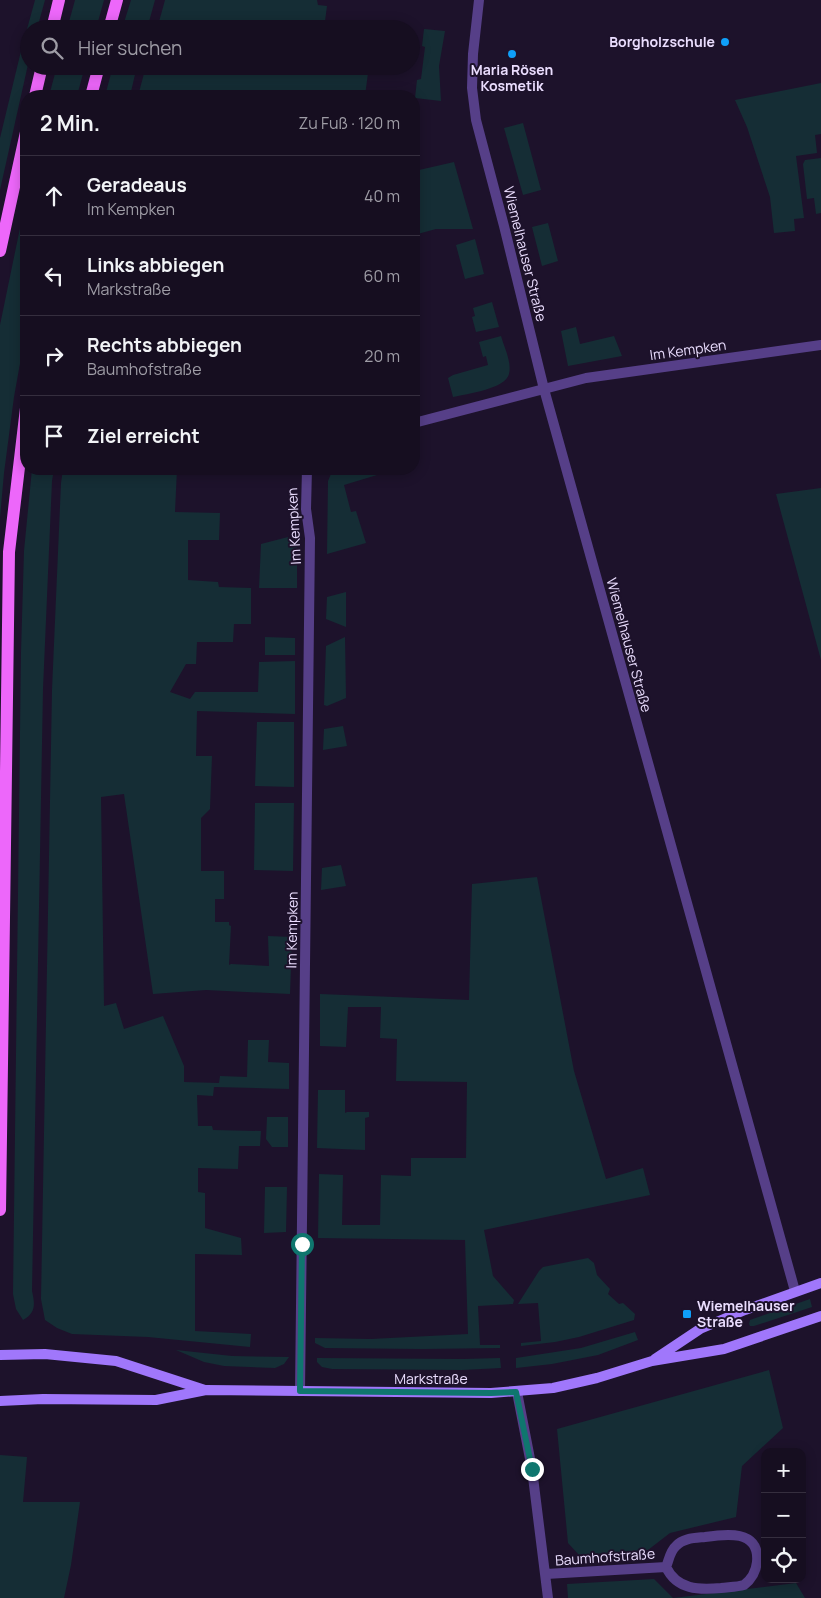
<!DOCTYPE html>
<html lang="de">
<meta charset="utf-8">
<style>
:root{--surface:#160e20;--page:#1f1729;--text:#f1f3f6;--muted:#9e9ca5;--line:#352e3e}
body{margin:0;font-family:Manrope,sans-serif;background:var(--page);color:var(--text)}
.controls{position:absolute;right:15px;bottom:15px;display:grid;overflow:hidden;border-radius:10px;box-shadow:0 2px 12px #0003}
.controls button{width:45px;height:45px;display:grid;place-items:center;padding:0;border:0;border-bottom:1px solid var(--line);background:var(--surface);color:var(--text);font:25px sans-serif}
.stop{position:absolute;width:15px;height:15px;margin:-11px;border:4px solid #0f766e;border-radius:50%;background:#fff}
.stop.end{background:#0f766e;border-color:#fff;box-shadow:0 1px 5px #0008}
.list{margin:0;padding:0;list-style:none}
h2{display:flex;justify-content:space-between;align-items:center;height:65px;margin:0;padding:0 20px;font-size:21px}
h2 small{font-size:16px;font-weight:400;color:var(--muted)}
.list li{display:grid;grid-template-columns:32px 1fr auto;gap:15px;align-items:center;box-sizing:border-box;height:80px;padding:0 20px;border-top:1px solid var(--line)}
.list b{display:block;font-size:19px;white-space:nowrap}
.list p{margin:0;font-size:16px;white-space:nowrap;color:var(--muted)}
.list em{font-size:16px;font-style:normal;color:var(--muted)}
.icon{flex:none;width:28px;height:28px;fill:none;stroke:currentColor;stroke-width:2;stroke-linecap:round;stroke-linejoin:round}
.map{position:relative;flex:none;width:821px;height:1598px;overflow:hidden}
.search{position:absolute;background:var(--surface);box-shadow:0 2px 12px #0003;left:20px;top:20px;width:400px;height:55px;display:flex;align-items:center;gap:12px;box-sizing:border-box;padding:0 18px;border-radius:28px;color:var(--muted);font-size:19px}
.panel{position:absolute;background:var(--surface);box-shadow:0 2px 12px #0003;left:20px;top:90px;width:400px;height:385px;border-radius:20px}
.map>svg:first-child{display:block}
.green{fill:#152d35}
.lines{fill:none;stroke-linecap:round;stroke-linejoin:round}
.street{stroke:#563f88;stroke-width:10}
.secondary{stroke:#a077fb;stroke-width:10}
.primary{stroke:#ed67fa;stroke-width:12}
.route{stroke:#0f766e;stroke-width:6}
.poi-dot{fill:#0f9ff8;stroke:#1d122b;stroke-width:2}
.labels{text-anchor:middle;stroke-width:4;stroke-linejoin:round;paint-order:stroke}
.poi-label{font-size:14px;font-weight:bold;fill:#eaddfe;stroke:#1d122b;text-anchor:end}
.street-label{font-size:14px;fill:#eaddfe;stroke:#1d122b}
</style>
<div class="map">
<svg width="821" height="1598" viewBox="0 0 821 1598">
<rect width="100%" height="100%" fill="#1d122b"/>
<path class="green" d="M 35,0 L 45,0 L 37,29 L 29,29 L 29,60 L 0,190 L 0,138 L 21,51 Z
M 75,0 L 104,0 L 96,29 L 67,29 Z
M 131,0 L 155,0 L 147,29 L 122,29 Z
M 165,0 L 317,0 L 318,5 L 327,6 L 324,29 L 157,29 Z
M 424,29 L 445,31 L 439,66 L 441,101 L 415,98 L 417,80 L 421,79 L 425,47 L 422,46 Z
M 57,66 L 85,66 L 77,96 L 49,96 Z
M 113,66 L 137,66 L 130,96 L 105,96 Z
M 146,66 L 334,66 L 368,73 L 365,96 L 350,94 L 318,94 L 318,96 L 138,96 Z
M 821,83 L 821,134 L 815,135 L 817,153 L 796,156 L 804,218 L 794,219 L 795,231 L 774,233 L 770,197 L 747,127 L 735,100 Z
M 523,123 L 541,190 L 523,195 L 504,128 Z
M 821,158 L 821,213 L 816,214 L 814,198 L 807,199 L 803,164 L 805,160 Z
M 454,162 L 473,229 L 436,229 L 414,235 L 414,170 L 418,169 L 419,170 Z
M 26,199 L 26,330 L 14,397 L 4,473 L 0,518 L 0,325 Z
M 548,223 L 558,261 L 542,266 L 532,227 Z
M 475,239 L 484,274 L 465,279 L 456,245 Z
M 492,302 L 499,327 L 476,332 L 472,317 L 475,316 L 473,308 Z
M 576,327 L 580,344 L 614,336 L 622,356 L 568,366 L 561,331 Z
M 501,336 C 504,347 512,362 509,374 C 505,389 467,394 453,397 L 448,378 L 453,375 L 488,365 L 486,356 L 483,357 L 479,342 Z
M 32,469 L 54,469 L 52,481 L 43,689 L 32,1291 C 35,1304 36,1313 23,1320 L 16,1309 L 13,1294 L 21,652 L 24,551 Z
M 63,469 L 177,469 L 175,512 L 220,513 L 219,540 L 188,540 L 188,580 L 218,582 L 219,587 L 251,588 L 251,624 L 234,624 L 233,642 L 197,642 L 196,664 L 186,664 L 170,692 L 190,699 L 195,692 L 258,692 L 259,662 L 295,661 L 295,714 L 197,711 L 196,756 L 212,756 L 210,809 L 201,818 L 201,871 L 224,871 L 224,899 L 215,899 L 215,922 L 229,922 L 229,925 L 231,926 L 229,965 L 231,964 L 269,966 L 268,936 L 292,937 L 290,994 L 206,990 L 153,994 L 124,794 L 101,797 L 104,1006 L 116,1003 L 124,1029 L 163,1016 L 184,1066 L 184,1082 L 219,1083 L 220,1076 L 247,1077 L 248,1040 L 269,1040 L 268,1062 L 289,1063 L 289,1089 L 214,1087 L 213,1096 L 197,1095 L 198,1126 L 212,1126 L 213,1130 L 261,1131 L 260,1146 L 239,1146 L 238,1169 L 198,1168 L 198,1192 L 205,1193 L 205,1228 L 241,1238 L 242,1255 L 195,1254 L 195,1331 L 251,1334 L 250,1347 L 148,1337 L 72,1334 L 57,1328 L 45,1320 L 41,1299 L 52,690 L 61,483 Z
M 333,469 L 375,469 L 377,475 L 344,485 L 351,512 L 356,511 L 366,543 L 327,554 L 328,481 Z
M 821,488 L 821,660 L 776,494 Z
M 288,537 L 297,544 L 297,588 L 259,588 L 261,544 Z
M 346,592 L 346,627 L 326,619 L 327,597 Z
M 265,637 L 295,638 L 295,655 L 265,655 Z
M 345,637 L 346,698 L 327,706 L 324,705 L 326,646 Z
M 257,722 L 294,722 L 294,787 L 255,786 Z
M 343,726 L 347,746 L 323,750 L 324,729 Z
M 255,803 L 294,803 L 293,871 L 254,870 Z
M 341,865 L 346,886 L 321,890 L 322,868 Z
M 537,877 L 574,1071 L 606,1179 L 643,1168 L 650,1195 L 484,1230 L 493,1276 L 514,1300 L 513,1304 L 478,1306 L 480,1345 L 500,1345 L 500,1348 L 422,1349 L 325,1348 L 315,1343 L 315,1338 L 371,1339 L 468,1334 L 465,1240 L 318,1238 L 319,1174 L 343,1175 L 342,1225 L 380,1225 L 381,1175 L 411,1176 L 411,1158 L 466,1158 L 467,1082 L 396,1081 L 397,1039 L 380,1038 L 381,1007 L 348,1007 L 346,1047 L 320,1046 L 320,994 L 469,1000 L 472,884 Z
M 318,1090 L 345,1090 L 345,1113 L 347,1112 L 369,1112 L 369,1117 L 365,1118 L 365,1150 L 317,1148 Z
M 267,1117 L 288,1117 L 288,1147 L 272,1147 L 266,1139 Z
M 265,1187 L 287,1187 L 286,1232 L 264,1233 Z
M 588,1258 L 594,1263 L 597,1275 L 610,1289 L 608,1294 L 619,1304 L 623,1303 L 635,1314 L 634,1320 L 579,1337 L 555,1342 L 521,1346 L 521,1343 L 541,1341 L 538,1303 L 518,1304 L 539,1271 L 543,1267 Z
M 810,1299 L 812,1307 L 754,1326 L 750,1326 L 749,1324 L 750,1320 Z
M 635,1332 L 638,1340 L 598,1355 L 552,1364 L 516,1368 L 516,1358 L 581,1348 Z
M 176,1350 L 232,1356 L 289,1357 L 284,1364 L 275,1368 L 224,1366 L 204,1362 Z
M 317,1358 L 463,1359 L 500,1358 L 501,1368 L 462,1370 L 332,1369 L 322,1367 L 317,1362 Z
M 769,1370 L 783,1428 L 742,1466 L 736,1517 L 670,1533 L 648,1550 L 579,1555 L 568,1543 L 557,1429 Z
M 0,1455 L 27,1457 L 23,1502 L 80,1502 L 71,1565 L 64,1598 L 0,1598 Z
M 654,1579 L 673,1598 L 796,1583 L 805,1598 L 568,1598 L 567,1584 Z"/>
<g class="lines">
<path class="street" d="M 479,0 L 473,54 L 472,88 L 476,120 L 504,226 L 544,389 L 795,1291
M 414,423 L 586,378 L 821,345
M 300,1391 L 310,538 L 306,509 L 307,469
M 517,1392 L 532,1469 L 548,1598
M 546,1574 L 666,1567 C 677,1590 699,1590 721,1588 C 729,1587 737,1587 744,1585 C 752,1579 756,1571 757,1562 C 760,1529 725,1534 705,1537 C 695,1538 683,1538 676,1546 C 670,1551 669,1560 666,1567"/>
<path class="secondary" d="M 0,1355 L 45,1354 L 116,1361 L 205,1390
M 655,1359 L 700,1329 L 745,1310 L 821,1283
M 0,1401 L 43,1399 L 156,1400 L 206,1390 L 491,1393 L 553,1388 L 597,1378 L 652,1361 L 724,1349 L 821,1316"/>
<path class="primary" d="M 52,29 L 59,0
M 109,29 L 117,0
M 35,96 L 42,66
M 91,96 L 99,66
M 0,251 L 26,132
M 0,1210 L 9,552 L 26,408"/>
</g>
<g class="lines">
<path class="route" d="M 302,1244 L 300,1391 L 491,1393 L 516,1392 L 532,1469"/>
</g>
<g class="poi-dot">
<circle cx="725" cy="42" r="5"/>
<circle cx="512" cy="54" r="5"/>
<rect x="682" y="1309" width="10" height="10" rx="2.5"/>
</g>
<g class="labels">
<g class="poi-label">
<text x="715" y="47">Borgholzschule</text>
<text x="512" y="75" text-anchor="middle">Maria Rösen<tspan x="512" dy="16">Kosmetik</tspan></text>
<text x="697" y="1311" text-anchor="start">Wiemelhauser<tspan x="697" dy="16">Straße</tspan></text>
</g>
<g class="street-label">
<text transform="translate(525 254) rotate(76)" y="5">Wiemelhauser Straße</text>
<text transform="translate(688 350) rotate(-8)" y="5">Im Kempken</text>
<text transform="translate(294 526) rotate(-93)" y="5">Im Kempken</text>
<text transform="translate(629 645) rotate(75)" y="5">Wiemelhauser Straße</text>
<text transform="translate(292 930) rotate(-89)" y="5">Im Kempken</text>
<text x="431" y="1384">Markstraße</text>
<text transform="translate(605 1557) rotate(-4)" y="5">Baumhofstraße</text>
</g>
</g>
</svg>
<div class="controls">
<button>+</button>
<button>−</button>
<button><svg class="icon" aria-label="locate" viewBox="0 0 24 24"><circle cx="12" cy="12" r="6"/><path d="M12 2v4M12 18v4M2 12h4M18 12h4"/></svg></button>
</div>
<div class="stop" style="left:302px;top:1244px"></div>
<div class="stop end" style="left:532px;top:1469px"></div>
<div class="search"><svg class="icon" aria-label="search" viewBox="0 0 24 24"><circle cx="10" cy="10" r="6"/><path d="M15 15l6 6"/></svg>Hier suchen</div>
<section class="panel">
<h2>2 Min.<small>Zu Fuß · 120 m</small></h2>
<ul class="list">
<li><svg class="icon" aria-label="ahead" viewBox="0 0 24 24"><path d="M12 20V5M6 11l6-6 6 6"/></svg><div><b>Geradeaus</b><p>Im Kempken</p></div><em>40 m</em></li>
<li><svg class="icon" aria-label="left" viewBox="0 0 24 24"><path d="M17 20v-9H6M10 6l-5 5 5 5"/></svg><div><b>Links abbiegen</b><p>Markstraße</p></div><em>60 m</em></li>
<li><svg class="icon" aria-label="right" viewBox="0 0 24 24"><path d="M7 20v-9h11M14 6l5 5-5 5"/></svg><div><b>Rechts abbiegen</b><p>Baumhofstraße</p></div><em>20 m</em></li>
<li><svg class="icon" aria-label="arrive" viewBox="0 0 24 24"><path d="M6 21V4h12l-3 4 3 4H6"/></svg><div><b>Ziel erreicht</b></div></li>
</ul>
</section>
</div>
